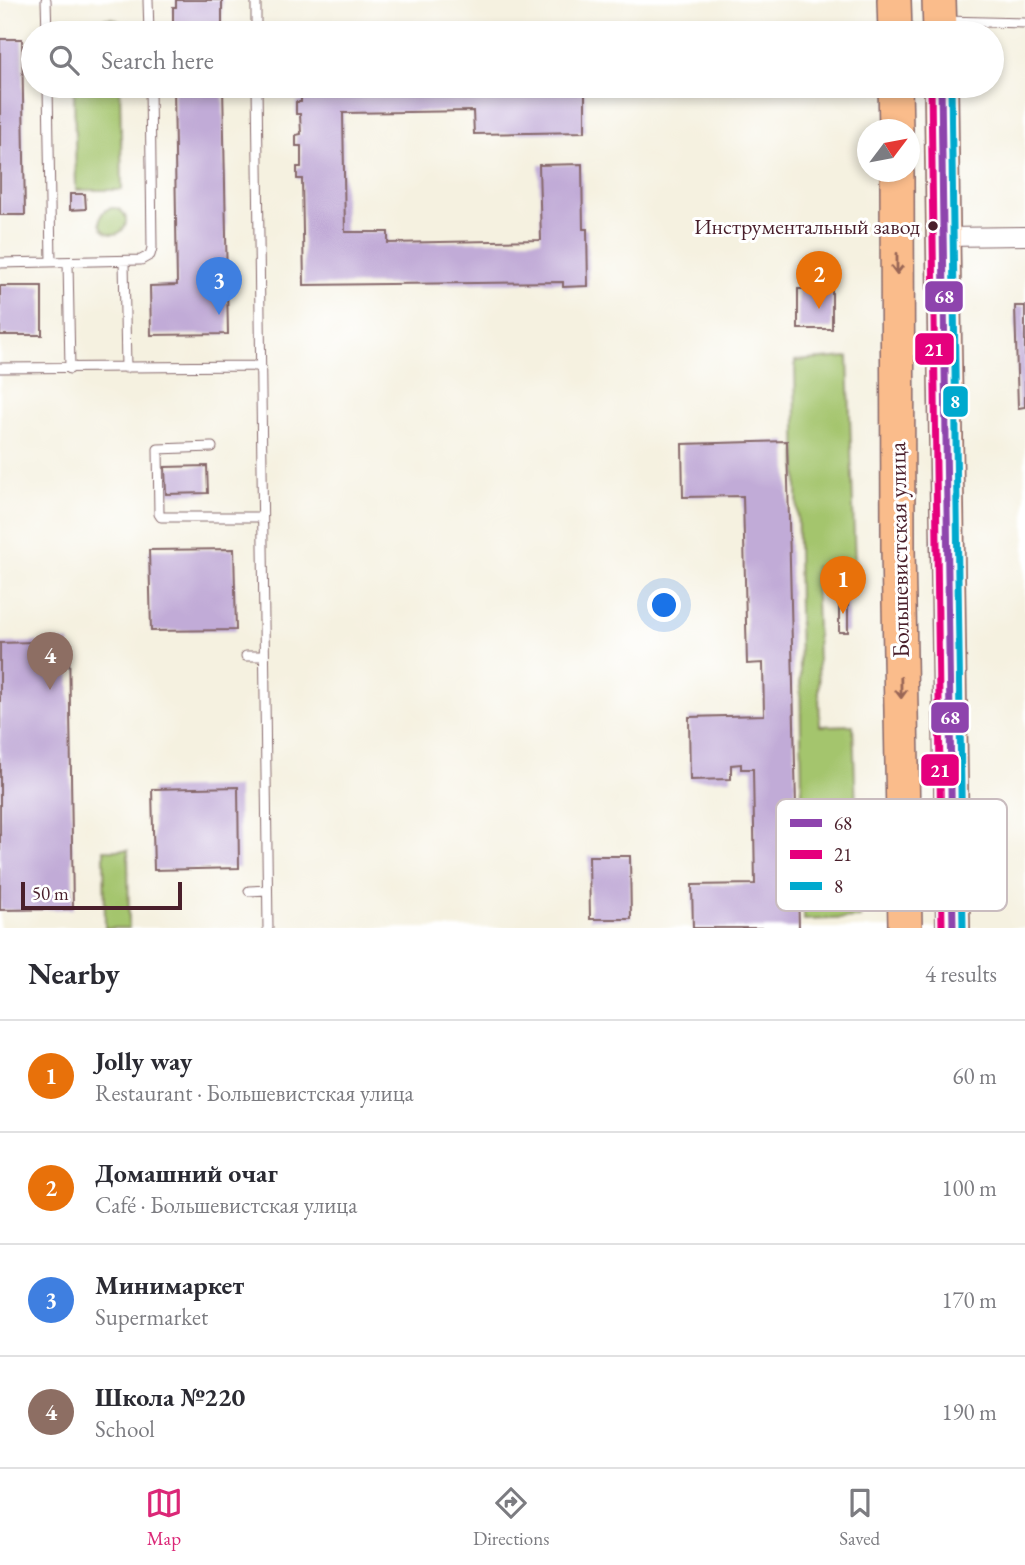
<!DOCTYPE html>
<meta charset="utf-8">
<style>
:root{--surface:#fff;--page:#f2f2f3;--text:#2b2b33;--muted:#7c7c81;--line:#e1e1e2;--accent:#db2777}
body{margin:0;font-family:"EB Garamond",serif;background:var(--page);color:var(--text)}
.compass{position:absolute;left:857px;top:119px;width:63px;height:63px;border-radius:50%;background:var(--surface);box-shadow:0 4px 10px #0003;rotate:58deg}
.scale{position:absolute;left:21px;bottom:18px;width:161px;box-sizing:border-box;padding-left:7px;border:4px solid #4a1f2b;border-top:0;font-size:19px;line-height:24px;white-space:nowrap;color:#4a1f2b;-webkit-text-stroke:5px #fff;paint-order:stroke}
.you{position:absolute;left:665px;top:606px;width:24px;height:24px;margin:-18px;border:5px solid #fff;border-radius:50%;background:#1a73e8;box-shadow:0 0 0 10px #1a73e833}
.badge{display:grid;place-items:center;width:46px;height:46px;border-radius:50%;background:var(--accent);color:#fff;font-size:23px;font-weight:700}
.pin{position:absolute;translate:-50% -58px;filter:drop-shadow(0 2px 4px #0008)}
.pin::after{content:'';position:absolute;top:37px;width:24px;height:21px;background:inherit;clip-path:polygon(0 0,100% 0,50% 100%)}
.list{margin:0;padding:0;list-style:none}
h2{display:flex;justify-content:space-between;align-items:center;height:91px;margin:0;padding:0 28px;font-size:30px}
h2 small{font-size:23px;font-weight:400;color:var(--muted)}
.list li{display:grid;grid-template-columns:46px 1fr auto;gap:21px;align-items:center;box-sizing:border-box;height:112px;padding:0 28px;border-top:2px solid var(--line)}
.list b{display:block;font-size:26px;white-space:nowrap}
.list p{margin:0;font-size:23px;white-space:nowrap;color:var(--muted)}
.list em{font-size:23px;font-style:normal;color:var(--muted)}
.icon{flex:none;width:38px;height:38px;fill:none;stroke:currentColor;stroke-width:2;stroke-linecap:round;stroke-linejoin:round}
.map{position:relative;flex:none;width:1025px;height:928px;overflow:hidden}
.search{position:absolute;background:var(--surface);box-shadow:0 4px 10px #0003;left:21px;right:21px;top:21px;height:77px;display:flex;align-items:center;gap:18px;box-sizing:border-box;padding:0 24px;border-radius:38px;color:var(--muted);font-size:26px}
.sheet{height:539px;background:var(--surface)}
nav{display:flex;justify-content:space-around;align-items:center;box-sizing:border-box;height:98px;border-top:2px solid var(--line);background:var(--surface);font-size:19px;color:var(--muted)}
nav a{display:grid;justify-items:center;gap:4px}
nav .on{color:var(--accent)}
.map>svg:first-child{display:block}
.green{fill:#a4c56d;stroke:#77724c;stroke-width:2}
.building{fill:#c1abd7}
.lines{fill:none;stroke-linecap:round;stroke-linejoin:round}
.lane-casing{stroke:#86686a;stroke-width:11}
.street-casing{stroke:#86686a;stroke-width:20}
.highway-casing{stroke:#86686a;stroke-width:36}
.lane{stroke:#fff;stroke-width:9}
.street{stroke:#fff;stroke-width:18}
.highway{stroke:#fabc8b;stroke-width:33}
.bus-1-casing{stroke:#fff;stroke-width:12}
.bus-2-casing{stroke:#fff;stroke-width:12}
.bus-3-casing{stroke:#fff;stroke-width:12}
.bus-1{stroke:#8e44ad;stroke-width:7}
.bus-2{stroke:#e5007d;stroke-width:7}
.bus-3{stroke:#00a9ce;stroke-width:7}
.oneway{stroke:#996656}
.bus-dot{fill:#4a1f2b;stroke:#fff;stroke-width:2.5}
.labels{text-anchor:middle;stroke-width:6;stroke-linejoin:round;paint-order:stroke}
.bus-label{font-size:22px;fill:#4a1f2b;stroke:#fff;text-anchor:end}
.street-label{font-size:24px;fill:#4a1f2b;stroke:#fff}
.key{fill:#fff;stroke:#c9bcbf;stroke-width:2}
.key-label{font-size:19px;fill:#4a1f2b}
.line-badge{stroke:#fff;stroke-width:2.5}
.badge-label{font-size:19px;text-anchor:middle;font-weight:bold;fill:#fff}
</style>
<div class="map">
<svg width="1025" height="928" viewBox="0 0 1025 928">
<rect width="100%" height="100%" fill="#fff"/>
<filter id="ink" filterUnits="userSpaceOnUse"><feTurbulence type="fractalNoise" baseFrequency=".0143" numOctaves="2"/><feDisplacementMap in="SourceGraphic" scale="14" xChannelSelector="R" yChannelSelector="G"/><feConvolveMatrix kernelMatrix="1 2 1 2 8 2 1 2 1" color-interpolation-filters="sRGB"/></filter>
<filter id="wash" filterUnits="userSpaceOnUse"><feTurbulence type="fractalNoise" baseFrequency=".00686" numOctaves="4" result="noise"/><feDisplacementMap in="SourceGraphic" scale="28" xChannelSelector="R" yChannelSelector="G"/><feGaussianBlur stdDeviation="1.57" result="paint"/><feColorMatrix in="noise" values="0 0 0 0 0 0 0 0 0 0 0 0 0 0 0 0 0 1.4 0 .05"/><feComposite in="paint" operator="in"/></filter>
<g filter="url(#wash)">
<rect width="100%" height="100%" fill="#f5f1e0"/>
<path class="green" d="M 111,18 C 119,20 124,24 122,33 L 98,33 L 99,24 L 104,19 Z
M 74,86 L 120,86 L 122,190 L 76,190 Z
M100 221a13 13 0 1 1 26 0a13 13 0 1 1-26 0Z
M 848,357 L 855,565 L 815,567 L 820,726 L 853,725 L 860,918 L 804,920 L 795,361 Z
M 104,850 L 128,850 L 129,928 L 105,928 Z"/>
<g id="blocks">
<path class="building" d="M 176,0 L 222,0 L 222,33 L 173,33 L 173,7 L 176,7 Z
M 0,39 L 22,39 L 25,215 L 0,215 Z
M 174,86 L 223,86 L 228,334 L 151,335 L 150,286 L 177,285 Z
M 295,86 L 585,86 L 585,132 L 474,134 L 473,111 L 343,113 L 345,232 L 388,232 L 388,243 L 541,240 L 539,165 L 582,164 L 583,229 L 587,229 L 588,286 L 563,287 L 563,282 L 304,285 L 302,179 L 297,179 L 297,167 L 301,167 L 301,146 L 296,146 L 296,135 L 301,134 L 300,114 L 296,114 L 296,102 L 301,102 L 301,92 L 295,92 Z
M 70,194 L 85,194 L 86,209 L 70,210 Z
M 0,286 L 42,286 L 42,335 L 0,335 Z
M 798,289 L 832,289 L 832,329 L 798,329 Z
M 1015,306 L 1025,306 L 1025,407 L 1018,408 Z
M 787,441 L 799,928 L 693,928 L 692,885 L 755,884 L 753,769 L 741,769 L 741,764 L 731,765 L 731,779 L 690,780 L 689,717 L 764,715 L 763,663 L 747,664 L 743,496 L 683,497 L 682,444 Z
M 207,466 L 208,493 L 166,494 L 165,467 Z
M 234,549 L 236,630 L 151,631 L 149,550 Z
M 839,596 L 848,596 L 848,632 L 839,632 Z
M 69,641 L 73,909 L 0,910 L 0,643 Z
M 238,787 L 239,868 L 154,870 L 152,789 Z
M 589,856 L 630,856 L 631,919 L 590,919 Z"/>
</g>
</g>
<g filter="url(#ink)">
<use href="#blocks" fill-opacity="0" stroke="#86686a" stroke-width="2"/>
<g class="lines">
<defs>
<path id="lane" d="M 46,0 L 47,33
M 148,0 L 149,33
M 256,0 L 256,33
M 945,21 L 1025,23
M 48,86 L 51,262
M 257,86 L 268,928
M 124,261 L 126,368
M 68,262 L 70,369
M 0,263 L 141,260 L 150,255 L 152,248 L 150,86
M 0,368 L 260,366
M 212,447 L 158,449 L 159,514 L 161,517 L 262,517
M 246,656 L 264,656
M 249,891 L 267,890"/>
<path id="street" d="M 944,237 L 1025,236"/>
<path id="highway" d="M 894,0 L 895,33
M 939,0 L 940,33
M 895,86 L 896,130
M 941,86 L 953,928
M 897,172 L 898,548 L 905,928"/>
</defs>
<use href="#lane" class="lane-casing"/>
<use href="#street" class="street-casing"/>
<use href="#highway" class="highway-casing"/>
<use href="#lane" class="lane"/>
<use href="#street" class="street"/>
<use href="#highway" class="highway"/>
<defs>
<path id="bus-1" d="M 941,86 L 953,928"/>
<path id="bus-2" d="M 931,86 L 942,928"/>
<path id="bus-3" d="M 951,86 L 963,928"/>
</defs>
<use href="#bus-1" class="bus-1-casing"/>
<use href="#bus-2" class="bus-2-casing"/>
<use href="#bus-3" class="bus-3-casing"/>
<use href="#bus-1" class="bus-1"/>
<use href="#bus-2" class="bus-2"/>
<use href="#bus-3" class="bus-3"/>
</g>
<defs><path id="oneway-shaft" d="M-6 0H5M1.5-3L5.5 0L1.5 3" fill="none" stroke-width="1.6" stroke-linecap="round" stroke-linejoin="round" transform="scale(1.75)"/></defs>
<g class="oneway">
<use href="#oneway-shaft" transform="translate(897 264) rotate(90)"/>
<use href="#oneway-shaft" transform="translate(901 688) rotate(89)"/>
</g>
</g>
<circle class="bus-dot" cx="933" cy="226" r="6"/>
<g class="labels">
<g class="bus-label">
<text x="920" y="234">Инструментальный завод</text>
</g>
<g class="street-label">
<text transform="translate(899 550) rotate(-91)" y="8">Большевистская улица</text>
</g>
</g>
<rect x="776" y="799" width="231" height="112" rx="10" class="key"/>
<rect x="790" y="819" width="32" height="8" fill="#8e44ad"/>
<rect x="790" y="850" width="32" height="9" fill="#e5007d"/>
<rect x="790" y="882" width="32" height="8" fill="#00a9ce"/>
<g class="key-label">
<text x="834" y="830">68</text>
<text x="834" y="861">21</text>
<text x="834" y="893">8</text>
</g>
<g class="line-badge">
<rect x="924" y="280" width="40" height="33" rx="7" fill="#8e44ad"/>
<rect x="914" y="332" width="41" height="34" rx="7" fill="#e5007d"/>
<rect x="942" y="385" width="27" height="33" rx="7" fill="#00a9ce"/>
<rect x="930" y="701" width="40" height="33" rx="7" fill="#8e44ad"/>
<rect x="920" y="753" width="40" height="34" rx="7" fill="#e5007d"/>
</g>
<g class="badge-label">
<text x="944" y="303">68</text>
<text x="934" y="356">21</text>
<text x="955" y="408">8</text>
<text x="950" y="724">68</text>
<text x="940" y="777">21</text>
</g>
</svg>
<svg class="compass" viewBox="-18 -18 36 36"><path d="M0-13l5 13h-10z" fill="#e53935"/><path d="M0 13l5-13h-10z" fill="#7c7c81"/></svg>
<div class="scale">50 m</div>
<div class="you"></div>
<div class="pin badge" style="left:843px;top:614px;background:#e8710a">1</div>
<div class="pin badge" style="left:819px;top:309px;background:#e8710a">2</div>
<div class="pin badge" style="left:219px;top:315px;background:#3f7fe0">3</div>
<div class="pin badge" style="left:50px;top:690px;background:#8d6e63">4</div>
<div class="search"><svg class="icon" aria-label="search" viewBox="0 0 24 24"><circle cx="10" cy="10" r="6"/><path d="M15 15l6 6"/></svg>Search here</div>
</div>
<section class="sheet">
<h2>Nearby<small>4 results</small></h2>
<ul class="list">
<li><span class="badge" style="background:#e8710a">1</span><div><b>Jolly way</b><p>Restaurant · Большевистская улица</p></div><em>60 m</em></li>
<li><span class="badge" style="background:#e8710a">2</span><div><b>Домашний очаг</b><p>Café · Большевистская улица</p></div><em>100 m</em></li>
<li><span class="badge" style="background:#3f7fe0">3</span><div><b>Минимаркет</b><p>Supermarket</p></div><em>170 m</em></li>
<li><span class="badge" style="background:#8d6e63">4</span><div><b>Школа №220</b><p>School</p></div><em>190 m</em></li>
</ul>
</section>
<nav>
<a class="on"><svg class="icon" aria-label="map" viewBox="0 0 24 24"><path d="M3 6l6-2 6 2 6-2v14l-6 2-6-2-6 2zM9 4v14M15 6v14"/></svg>Map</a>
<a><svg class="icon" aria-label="directions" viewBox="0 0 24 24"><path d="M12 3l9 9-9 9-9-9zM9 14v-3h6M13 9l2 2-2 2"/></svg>Directions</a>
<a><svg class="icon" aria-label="saved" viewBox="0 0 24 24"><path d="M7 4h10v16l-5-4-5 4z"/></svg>Saved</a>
</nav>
